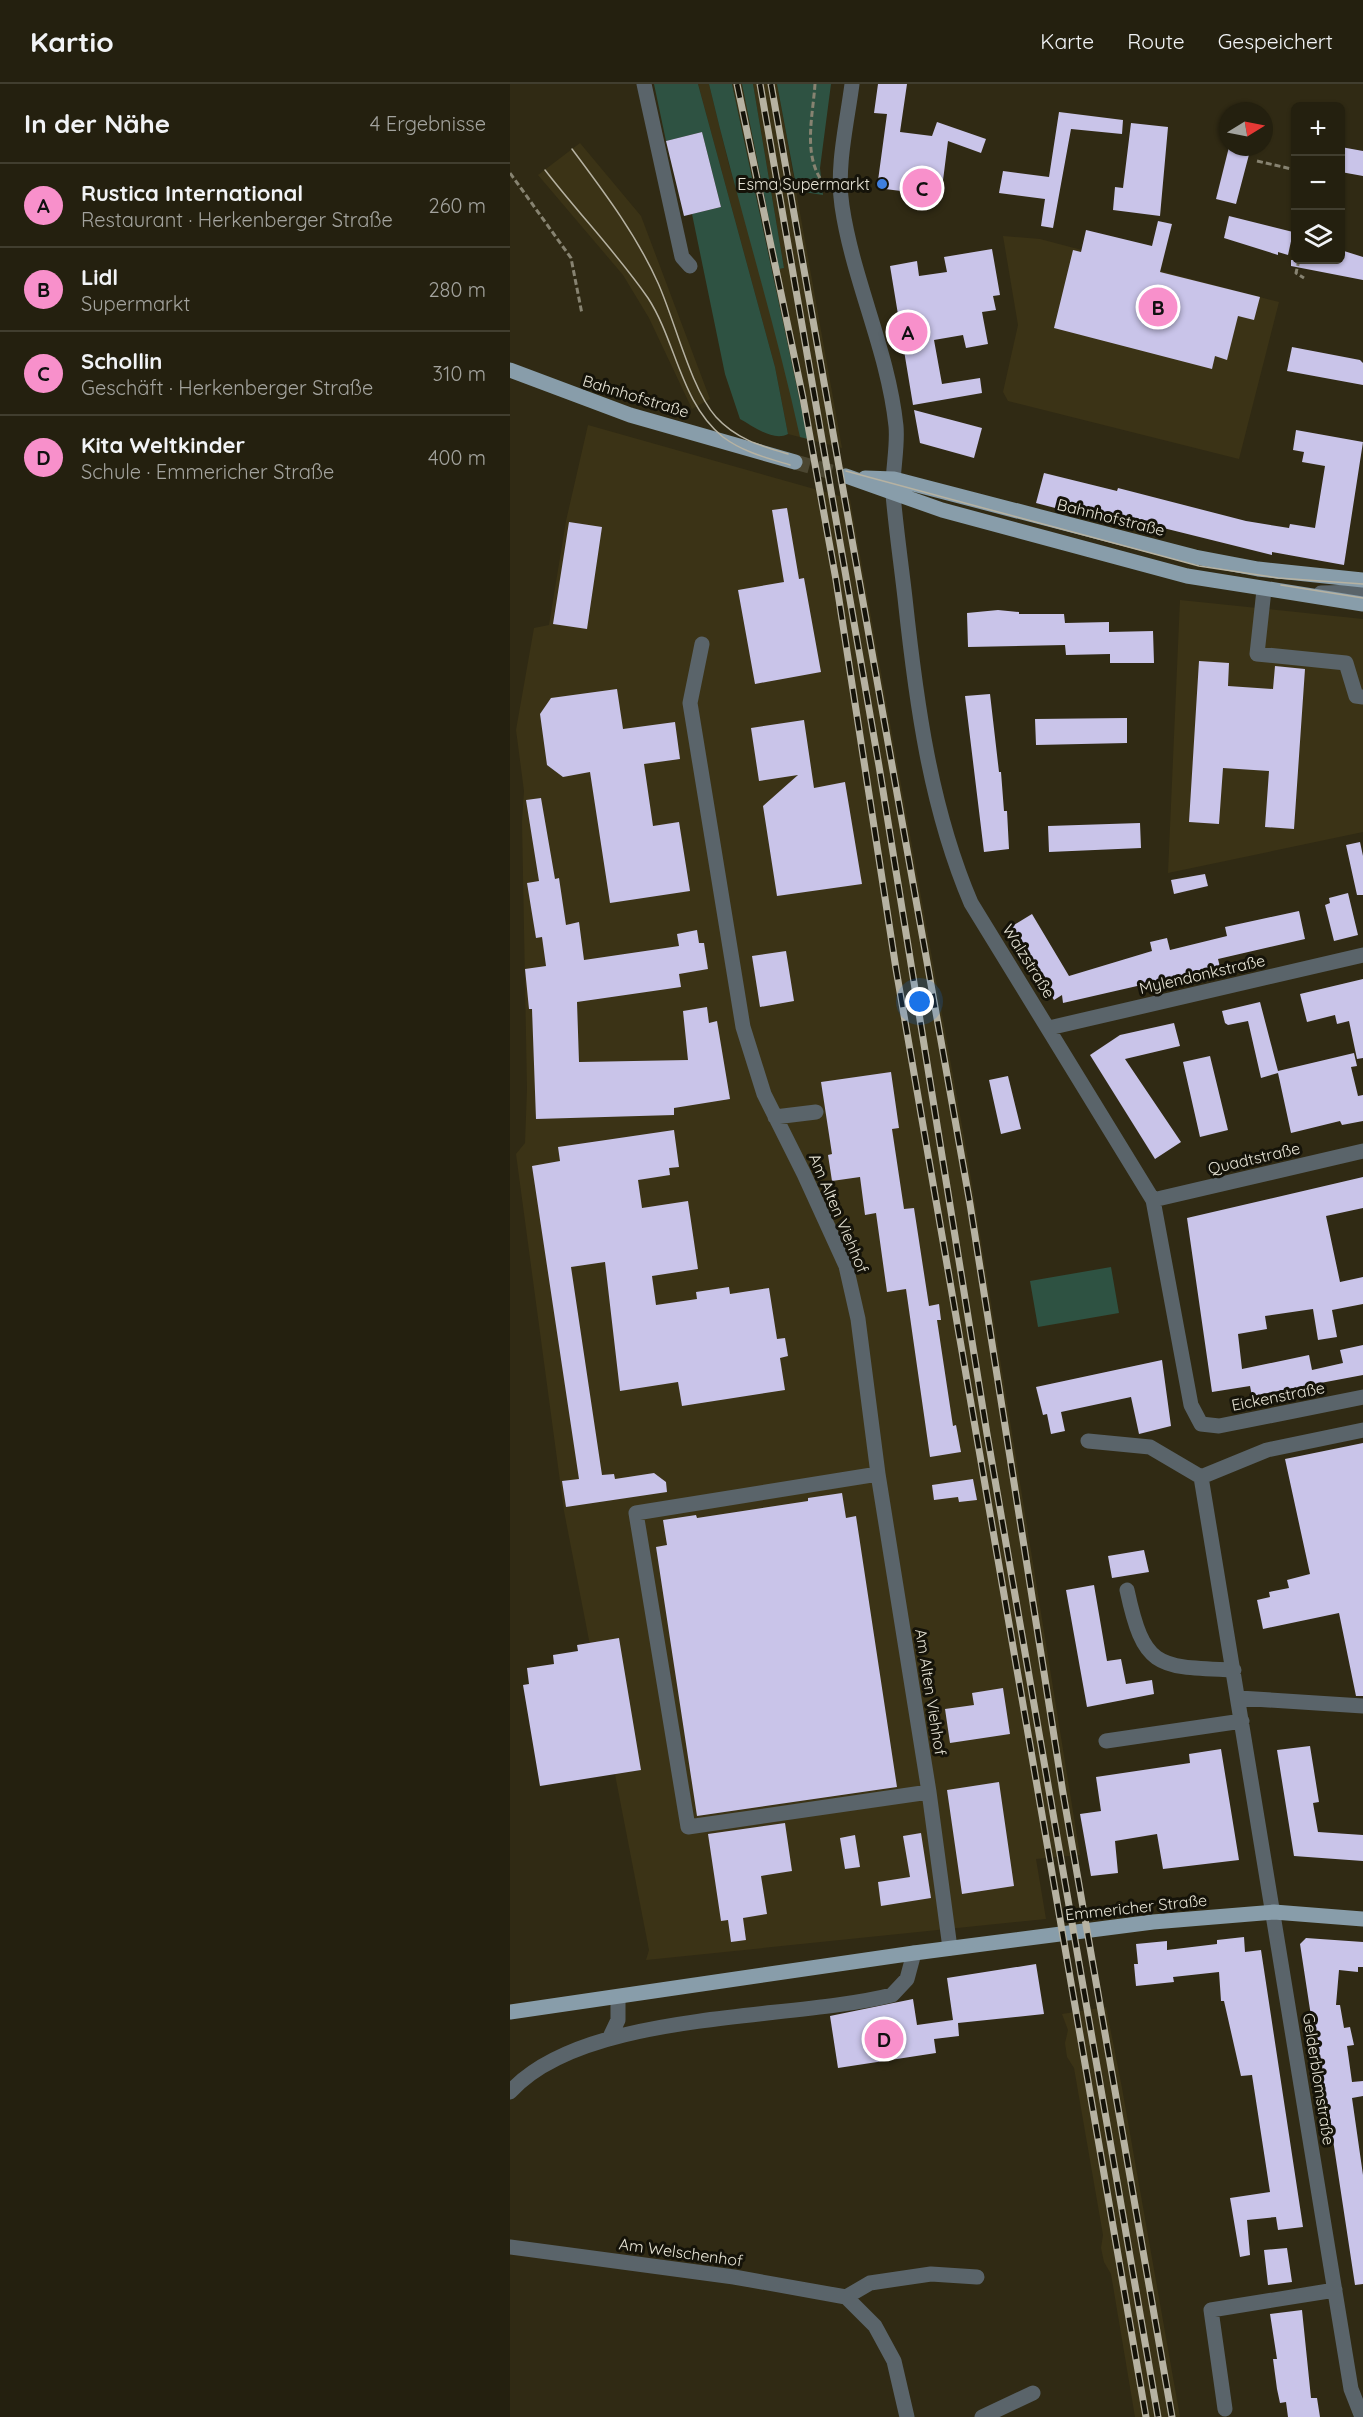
<!DOCTYPE html>
<html lang="de">
<meta charset="utf-8">
<style>
:root{--surface:#24200f;--page:#302d1d;--text:#f1f3f6;--muted:#a3a39e;--line:#413e2f;--accent:#f890cb}
body{margin:0;font-family:Quicksand,sans-serif;background:var(--page);color:var(--text)}
.controls{position:absolute;right:18px;top:18px;display:grid;overflow:hidden;border-radius:9px;box-shadow:0 2px 4px #0004}
.controls button{width:54px;height:54px;display:grid;place-items:center;padding:0;border:0;border-bottom:2px solid var(--line);background:var(--surface);color:var(--text);font:30px sans-serif}
.compass{position:absolute;left:709px;top:18px;width:54px;height:54px;border-radius:50%;background:var(--surface);box-shadow:0 2px 4px #0004;rotate:80deg}
.you{position:absolute;left:410px;top:918px;width:21px;height:21px;margin:-15px;border:4px solid #fff;border-radius:50%;background:#1a73e8;box-shadow:0 0 0 9px #1a73e833}
.badge{display:grid;place-items:center;width:39px;height:39px;border-radius:50%;background:var(--accent);color:#111;font-size:20px;font-weight:700}
.pin{position:absolute;translate:-50% -50%;border:3px solid #fff;box-shadow:0 2px 6px #0006}
.list{margin:0;padding:0;list-style:none}
h2{display:flex;justify-content:space-between;align-items:center;height:78px;margin:0;padding:0 24px;font-size:26px}
h2 small{font-size:20px;font-weight:400;color:var(--muted)}
.list li{display:grid;grid-template-columns:39px 1fr auto;gap:18px;align-items:center;box-sizing:border-box;height:84px;padding:0 24px;border-top:2px solid var(--line)}
.list b{display:block;font-size:22px;white-space:nowrap}
.list p{margin:0;font-size:20px;white-space:nowrap;color:var(--muted)}
.list em{font-size:20px;font-style:normal;color:var(--muted)}
.icon{flex:none;width:33px;height:33px;fill:none;stroke:currentColor;stroke-width:2;stroke-linecap:round;stroke-linejoin:round}
.map{position:relative;flex:none;width:853px;height:2333px;overflow:hidden}
header{display:flex;align-items:center;gap:36px;box-sizing:border-box;height:84px;padding:0 30px;background:var(--surface);border-bottom:2px solid var(--line)}
header strong{font-size:28px}
nav{display:flex;gap:33px;margin-inline-start:auto;font-size:21px}
main{display:flex}
aside{flex:1;background:var(--surface)}
.map>svg:first-child{display:block}
.built{fill:#3b3316}
.green{fill:#2e5242}
.building{fill:#c9c4e9}
.lines{fill:none;stroke-linecap:round;stroke-linejoin:round}
.major-tunnel{stroke:#4b4631;stroke-width:15;stroke-dasharray:15 8;stroke-linecap:butt}
.path{stroke:#878371;stroke-width:3;stroke-dasharray:6 3;stroke-linecap:butt}
.minor{stroke:#5a646a;stroke-width:15}
.major{stroke:#889daa;stroke-width:15}
.tram{stroke:#b6b2a2;stroke-width:1.5}
.rail-casing{stroke:#b6b2a2;stroke-width:7}
.rail{stroke:#151309;stroke-width:4.5;stroke-dasharray:14;stroke-linecap:butt}
.shop-dot{fill:#3f7fe0;stroke:#151309;stroke-width:2}
.labels{text-anchor:middle;stroke-width:6;stroke-linejoin:round;paint-order:stroke}
.poi-label{font-size:16px;fill:#e7e4d6;stroke:#151309;text-anchor:end}
.street-label{font-size:16px;fill:#e7e4d6;stroke:#151309}
</style>
<header>
<strong>Kartio</strong>
<nav><a>Karte</a><a>Route</a><a>Gespeichert</a></nav>
</header>
<main>
<aside>
<h2>In der Nähe<small>4 Ergebnisse</small></h2>
<ul class="list">
<li><span class="badge">A</span><div><b>Rustica International</b><p>Restaurant · Herkenberger Straße</p></div><em>260 m</em></li>
<li><span class="badge">B</span><div><b>Lidl</b><p>Supermarkt</p></div><em>280 m</em></li>
<li><span class="badge">C</span><div><b>Schollin</b><p>Geschäft · Herkenberger Straße</p></div><em>310 m</em></li>
<li><span class="badge">D</span><div><b>Kita Weltkinder</b><p>Schule · Emmericher Straße</p></div><em>400 m</em></li>
</ul>
</aside>
<div class="map">
<svg width="853" height="2333" viewBox="0 0 853 2333">
<rect width="100%" height="100%" fill="#302a14"/>
<path class="built" d="M 188,0 L 199,0 L 219,81 L 254,200 L 265,197 L 222,0 L 232,0 L 269,185 L 274,184 L 243,0 L 267,0 L 332,364 L 278,350 L 265,283 Z
M 70,59 L 131,132 L 200,315 L 182,325 L 139,234 L 113,191 L 28,91 Z
M 493,152 L 530,155 L 769,218 L 729,375 L 498,317 L 493,308 L 508,241 Z
M 78,341 L 340,415 L 457,1070 L 570,1771 L 526,1775 L 536,1835 L 136,1876 L 139,1866 L 54,1427 L 6,1070 L 15,1059 L 17,1005 L 12,738 L 14,707 L 6,646 L 24,544 L 39,541 L 56,437 Z
M 670,516 L 853,535 L 853,748 L 658,789 Z
M 596,1923 L 612,2004 L 670,2333 L 625,2333 L 601,2190 L 594,2178 L 591,2164 L 593,2151 L 564,1984 L 557,1973 L 555,1959 L 558,1946 L 552,1930 Z"/>
<path class="green" d="M 144,0 L 188,0 L 265,283 L 278,350 C 263,358 243,342 230,335 L 215,290 L 182,130 L 211,123 L 192,48 L 156,57 Z
M 199,0 L 222,0 L 298,355 L 290,353 C 264,234 227,118 199,0 Z
M 232,0 L 243,0 L 274,184 L 269,185 Z
M 267,0 L 321,0 L 310,84 L 313,111 L 287,107 Z
M 601,1183 L 609,1229 L 528,1243 L 520,1197 Z"/>
<path class="building" d="M 368,0 L 397,0 L 390,48 L 422,52 L 427,38 L 476,55 L 471,69 L 438,57 L 431,112 L 367,104 L 377,30 L 364,29 Z
M 549,28 L 613,36 L 612,50 L 561,45 L 543,144 L 531,142 L 535,115 L 489,109 L 493,87 L 539,93 Z
M 621,39 L 658,43 L 650,132 L 603,126 L 605,103 L 613,104 Z
M 192,48 L 211,123 L 174,132 L 156,57 Z
M 719,63 L 741,63 L 726,120 L 706,115 Z
M 831,63 L 853,67 L 853,92 L 831,88 Z
M 719,132 L 783,148 L 778,171 L 768,168 L 768,171 L 714,154 Z
M 648,137 L 662,140 L 650,188 L 750,213 L 744,236 L 728,232 L 717,276 L 705,272 L 702,285 L 544,244 L 563,166 L 571,168 L 576,146 L 642,162 Z
M 482,165 L 490,211 L 483,212 L 486,226 L 472,228 L 478,260 L 456,264 L 453,251 L 424,256 L 432,300 L 470,294 L 472,309 L 403,321 L 380,182 L 407,177 L 409,192 L 437,188 L 434,173 Z
M 834,167 L 853,173 L 853,196 L 781,182 L 781,176 L 831,176 L 831,169 Z
M 782,263 L 850,276 L 853,279 L 853,301 L 777,287 Z
M 404,326 L 472,344 L 464,374 L 410,359 Z
M 786,346 L 853,358 L 834,481 L 762,468 L 762,471 L 601,431 L 599,438 L 526,419 L 534,389 L 607,407 L 608,404 L 736,437 L 779,444 L 780,440 L 805,444 L 815,382 L 792,378 L 794,368 L 783,366 Z
M 277,424 L 289,495 L 294,494 L 311,588 L 245,600 L 228,506 L 274,498 L 262,426 Z
M 59,438 L 92,443 L 77,545 L 43,540 Z
M 488,526 L 509,528 L 509,530 L 554,530 L 555,539 L 599,538 L 599,548 L 643,547 L 644,579 L 600,579 L 600,570 L 556,571 L 555,561 L 458,563 L 457,529 Z
M 689,577 L 719,579 L 718,602 L 763,605 L 765,582 L 795,585 L 784,745 L 755,743 L 759,687 L 713,684 L 709,740 L 679,738 Z
M 107,605 L 113,645 L 165,638 L 170,675 L 134,680 L 143,742 L 169,738 L 180,807 L 100,819 L 80,688 L 53,693 L 37,681 L 30,630 L 41,614 Z
M 480,610 L 489,688 L 491,688 L 494,727 L 497,727 L 499,765 L 474,768 L 455,612 Z
M 617,634 L 617,659 L 526,661 L 525,635 Z
M 294,636 L 304,704 L 335,698 L 352,800 L 267,812 L 253,722 L 288,691 L 249,697 L 241,644 Z
M 31,714 L 45,795 L 49,794 L 56,841 L 69,838 L 74,876 L 169,862 L 167,850 L 187,846 L 189,859 L 194,859 L 198,885 L 169,890 L 171,903 L 67,918 L 69,978 L 178,976 L 173,927 L 197,923 L 199,939 L 207,937 L 220,1015 L 164,1024 L 164,1031 L 26,1035 L 22,925 L 19,925 L 15,885 L 36,882 L 32,853 L 26,854 L 17,799 L 29,797 L 16,716 Z
M 630,739 L 631,764 L 539,768 L 538,742 Z
M 850,758 L 853,772 L 853,811 L 847,811 L 836,761 Z
M 695,790 L 698,802 L 664,810 L 661,796 Z
M 838,809 L 848,851 L 824,857 L 815,821 L 820,819 L 819,814 Z
M 789,827 L 795,855 L 708,875 L 710,883 L 553,919 L 552,911 L 544,916 L 519,875 L 512,870 L 514,868 L 499,844 L 522,830 L 559,892 L 642,867 L 640,858 L 657,854 L 660,866 L 717,852 L 715,843 Z
M 276,867 L 284,917 L 250,923 L 242,872 Z
M 853,895 L 853,974 L 847,975 L 839,937 L 827,940 L 825,931 L 797,938 L 790,910 Z
M 750,918 L 768,987 L 844,969 L 847,982 L 841,983 L 848,1012 L 853,1011 L 853,1037 L 832,1041 L 830,1037 L 781,1049 L 768,989 L 751,994 L 738,937 L 718,941 L 715,939 L 712,927 Z
M 664,939 L 670,962 L 615,975 L 671,1058 L 645,1075 L 580,971 L 610,951 Z
M 700,972 L 718,1046 L 690,1053 L 673,978 Z
M 381,988 L 389,1044 L 382,1045 L 394,1125 L 404,1124 L 419,1222 L 429,1220 L 431,1236 L 427,1236 L 443,1342 L 446,1341 L 451,1368 L 420,1373 L 396,1205 L 377,1208 L 366,1129 L 355,1131 L 350,1093 L 322,1097 L 318,1071 L 322,1070 L 311,998 Z
M 498,992 L 511,1045 L 491,1050 L 479,996 Z
M 164,1046 L 169,1083 L 159,1084 L 160,1091 L 128,1096 L 132,1124 L 178,1117 L 188,1185 L 142,1192 L 146,1221 L 187,1215 L 186,1208 L 219,1203 L 220,1210 L 259,1204 L 267,1255 L 275,1254 L 278,1272 L 270,1274 L 275,1306 L 172,1322 L 168,1298 L 110,1307 L 95,1178 L 61,1183 L 92,1391 L 104,1390 L 105,1395 L 144,1389 L 156,1398 L 157,1408 L 56,1423 L 52,1397 L 69,1395 L 22,1082 L 50,1077 L 48,1063 Z
M 853,1093 L 853,1124 L 816,1132 L 830,1198 L 853,1193 L 853,1220 L 822,1226 L 827,1253 L 808,1256 L 803,1225 L 755,1232 L 757,1245 L 728,1250 L 732,1285 L 799,1271 L 802,1286 L 833,1279 L 830,1266 L 853,1261 L 853,1291 L 742,1312 L 740,1302 L 702,1308 L 677,1134 Z
M 652,1276 L 661,1342 L 629,1350 L 621,1313 L 551,1328 L 555,1347 L 541,1350 L 537,1330 L 533,1331 L 526,1303 Z
M 853,1359 L 853,1612 L 846,1612 L 829,1529 L 753,1545 L 747,1516 L 760,1513 L 759,1508 L 779,1504 L 777,1496 L 800,1490 L 775,1375 Z
M 463,1395 L 467,1416 L 449,1418 L 448,1413 L 424,1416 L 422,1401 Z
M 332,1409 L 336,1434 L 346,1432 L 387,1703 L 187,1732 L 146,1463 L 157,1461 L 153,1436 L 186,1431 L 187,1434 L 298,1417 L 298,1414 Z
M 634,1466 L 639,1488 L 602,1494 L 598,1472 Z
M 584,1501 L 597,1577 L 611,1575 L 616,1600 L 642,1596 L 644,1610 L 577,1623 L 556,1506 Z
M 109,1554 L 131,1686 L 30,1702 L 13,1601 L 19,1600 L 17,1584 L 44,1580 L 43,1571 L 68,1567 L 67,1561 Z
M 493,1604 L 500,1650 L 440,1659 L 435,1625 L 464,1621 L 462,1609 Z
M 800,1662 L 809,1718 L 803,1719 L 808,1748 L 853,1751 L 853,1777 L 784,1772 L 767,1666 Z
M 711,1665 L 729,1776 L 653,1785 L 647,1750 L 605,1757 L 608,1789 L 581,1792 L 570,1730 L 591,1727 L 586,1693 L 680,1679 L 679,1670 Z
M 489,1698 L 504,1802 L 452,1810 L 437,1706 Z
M 275,1739 L 282,1787 L 251,1792 L 257,1830 L 233,1834 L 236,1856 L 221,1858 L 218,1836 L 211,1837 L 198,1750 Z
M 411,1749 L 421,1814 L 371,1822 L 368,1798 L 400,1793 L 393,1752 Z
M 345,1751 L 350,1783 L 335,1785 L 330,1754 Z
M 734,1853 L 735,1868 L 751,1866 L 793,2143 L 768,2146 L 766,2133 L 737,2136 L 740,2171 L 730,2173 L 720,2114 L 760,2108 L 742,1991 L 731,1992 L 714,1917 L 711,1917 L 709,1888 L 663,1893 L 664,1898 L 626,1902 L 624,1880 L 628,1880 L 626,1860 L 657,1857 L 657,1866 L 707,1860 L 707,1856 Z
M 796,1854 L 853,1858 L 853,1883 L 848,1883 L 848,1888 L 829,1886 L 826,1921 L 830,1921 L 834,1944 L 840,1943 L 844,1961 L 837,1962 L 842,1998 L 853,1997 L 853,2012 L 842,2014 L 853,2091 L 853,2200 L 845,2201 L 818,2023 L 815,2024 L 790,1860 Z
M 526,1880 L 534,1930 L 448,1939 L 449,1952 L 424,1955 L 426,1969 L 328,1984 L 320,1932 L 403,1915 L 407,1941 L 443,1936 L 437,1894 Z
M 777,2164 L 782,2198 L 758,2201 L 754,2166 Z
M 792,2226 L 801,2314 L 807,2314 L 810,2333 L 778,2333 L 776,2318 L 770,2319 L 767,2305 L 763,2275 L 767,2275 L 760,2230 Z"/>
<g class="lines">
<path class="major-tunnel" d="M 285,378 L 336,392"/>
<path class="path" d="M 305,0 C 303,32 292,72 314,100
M 747,77 L 786,86
M 0,89 L 61,174 L 72,230
M 789,176 L 786,189 L 794,194"/>
<path class="minor" d="M 134,0 L 172,173 L 180,182
M 342,0 C 337,39 326,83 332,122 C 343,197 378,266 386,342 C 388,364 382,387 383,410 C 386,445 391,479 395,514 C 406,617 420,723 461,819 L 643,1116 L 681,1321 L 691,1340 L 709,1342 L 853,1313
M 754,506 L 747,570 L 836,579 L 846,612 L 853,613
M 811,509 L 850,508 L 853,498
M 192,560 L 180,619 L 233,943 L 254,1010 L 294,1090 L 336,1182 L 348,1235 L 368,1390 L 419,1708 L 440,1864
M 539,944 L 853,871
M 265,1033 L 306,1028
M 643,1116 L 853,1067
M 578,1357 L 640,1363 L 691,1393
M 368,1390 L 126,1429 L 178,1743 L 419,1708
M 617,1506 C 634,1585 647,1583 724,1586
M 729,1614 L 853,1622
M 596,1657 L 732,1637
M 99,1955 L 108,1936 L 108,1913
M 0,2008 C 74,1926 278,1937 382,1911 L 397,1895 L 404,1869
M 0,2163 L 224,2193 L 336,2213 L 365,2242 L 384,2277 L 397,2333
M 336,2213 L 360,2199 L 421,2190 L 467,2193
M 715,2325 L 701,2226 L 825,2206
M 472,2333 L 523,2309
M 852,2333 L 841,2305 L 691,1393 L 757,1366 L 853,1346"/>
<path class="major" d="M 0,286 L 120,331 L 285,378
M 336,392 L 432,426 L 677,492 L 853,520
M 355,394 L 384,395 L 685,473 L 748,485 L 853,496
M 0,1928 L 404,1869 L 643,1838 L 764,1828 L 853,1835"/>
<path class="tram" d="M 62,65 C 94,108 126,150 148,199 C 165,237 181,305 206,333 C 226,355 251,362 278,370
M 35,86 C 68,129 107,169 138,214 C 166,257 171,320 213,353 C 233,368 257,374 280,381
M 336,387 L 689,482 L 768,494 L 853,500
M 771,501 L 853,514"/>
<defs>
<path id="rail" d="M 227,0 L 293,314 L 326,496 L 386,885 L 636,2333
M 250,0 L 369,682 L 477,1350 L 648,2333
M 261,0 L 460,1120 L 553,1709 L 662,2333"/>
</defs>
<use href="#rail" class="rail-casing"/>
<use href="#rail" class="rail"/>
</g>
<circle class="shop-dot" cx="372" cy="100" r="6"/>
<g class="labels">
<g class="poi-label">
<text x="360" y="106">Esma Supermarkt</text>
</g>
<g class="street-label">
<text transform="translate(126 312) rotate(17)" y="6">Bahnhofstraße</text>
<text transform="translate(601 433) rotate(14)" y="6">Bahnhofstraße</text>
<text transform="translate(519 877) rotate(58)" y="6">Walzstraße</text>
<text transform="translate(692 890) rotate(-13)" y="6">Mylendonkstraße</text>
<text transform="translate(744 1074) rotate(-13)" y="6">Quadtstraße</text>
<text transform="translate(329 1129) rotate(67)" y="6">Am Alten Viehhof</text>
<text transform="translate(768 1312) rotate(-11)" y="6">Eickenstraße</text>
<text transform="translate(421 1608) rotate(81)" y="6">Am Alten Viehhof</text>
<text transform="translate(626 1823) rotate(-6)" y="6">Emmericher Straße</text>
<text transform="translate(809 1995) rotate(81)" y="6">Gelderblomstraße</text>
<text transform="translate(171 2168) rotate(8)" y="6">Am Welschenhof</text>
</g>
</g>
</svg>
<div class="controls">
<button>+</button>
<button>−</button>
<button><svg class="icon" aria-label="layers" viewBox="0 0 24 24"><path d="M12 4l9 5-9 5-9-5zM3 14l9 5 9-5"/></svg></button>
</div>
<svg class="compass" viewBox="-18 -18 36 36"><path d="M0-13l5 13h-10z" fill="#e53935"/><path d="M0 13l5-13h-10z" fill="#a3a39e"/></svg>
<div class="you"></div>
<div class="pin badge" style="left:398px;top:248px">A</div>
<div class="pin badge" style="left:648px;top:223px">B</div>
<div class="pin badge" style="left:412px;top:104px">C</div>
<div class="pin badge" style="left:374px;top:1955px">D</div>
</div>
</main>
